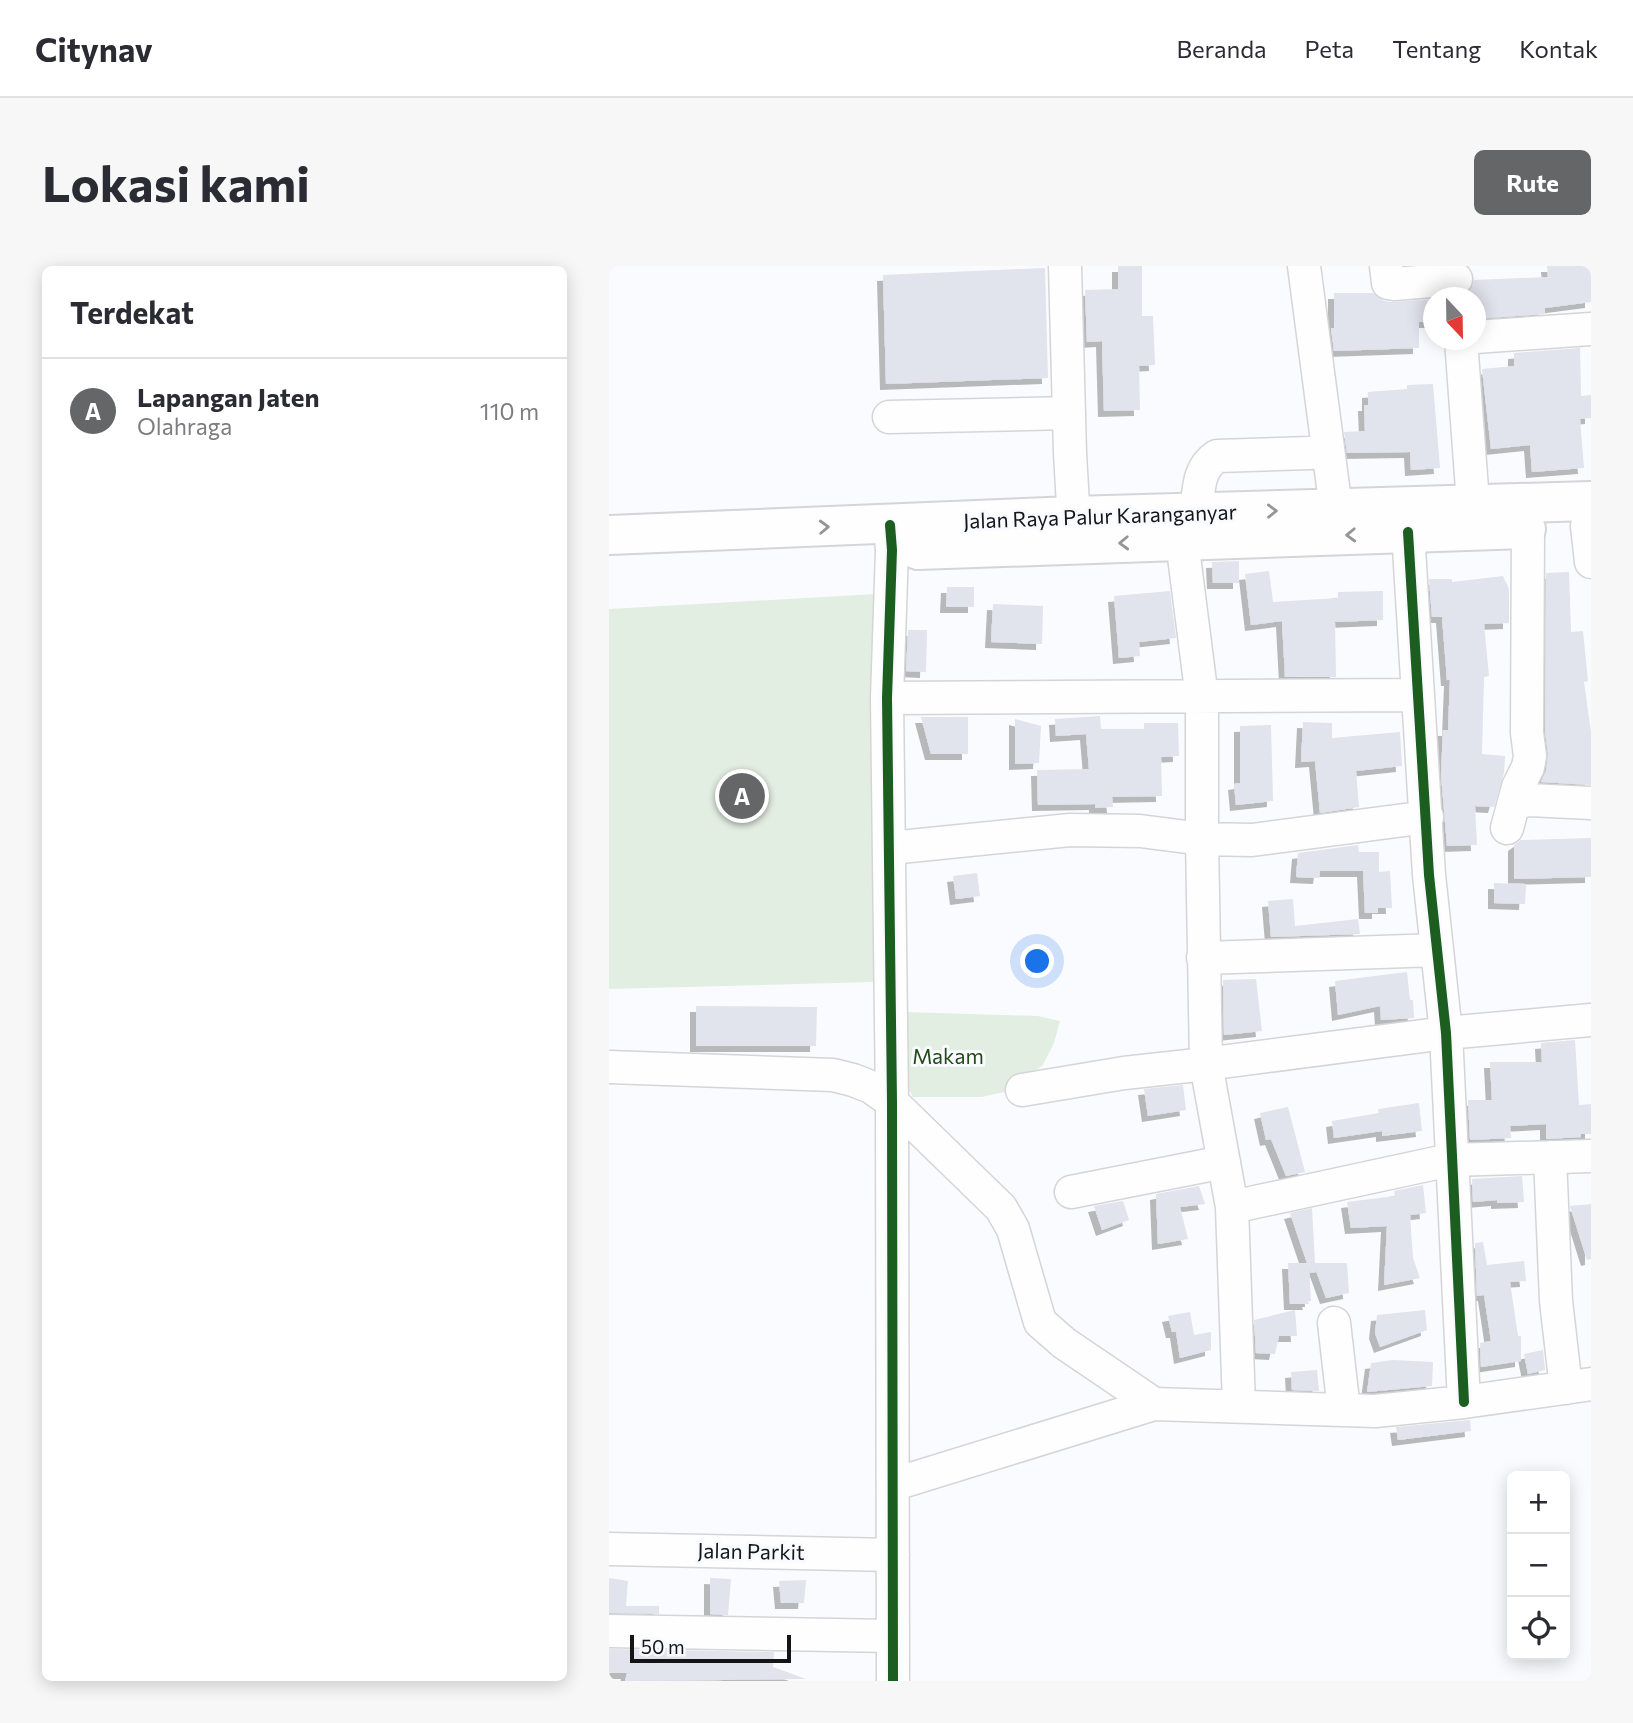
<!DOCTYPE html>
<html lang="id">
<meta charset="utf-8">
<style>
:root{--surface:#fff;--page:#f7f7f7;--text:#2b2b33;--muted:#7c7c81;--line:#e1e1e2;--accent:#646667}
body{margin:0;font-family:Commissioner,sans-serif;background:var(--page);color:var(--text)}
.controls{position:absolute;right:21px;bottom:21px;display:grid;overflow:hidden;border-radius:10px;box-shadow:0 4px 18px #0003}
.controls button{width:63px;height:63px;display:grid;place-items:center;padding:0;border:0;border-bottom:2px solid var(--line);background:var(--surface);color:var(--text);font:35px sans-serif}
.compass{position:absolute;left:814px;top:21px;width:63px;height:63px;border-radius:50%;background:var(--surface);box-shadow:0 4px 18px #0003;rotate:158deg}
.scale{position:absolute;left:21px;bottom:18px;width:161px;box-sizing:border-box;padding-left:7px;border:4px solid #141516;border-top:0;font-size:19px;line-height:24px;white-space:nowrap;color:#141516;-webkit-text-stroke:5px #f9faff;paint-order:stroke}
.you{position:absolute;left:429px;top:696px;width:24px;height:24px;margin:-18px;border:5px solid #fff;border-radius:50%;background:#1a73e8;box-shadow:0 0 0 10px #1a73e833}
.badge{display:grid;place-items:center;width:46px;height:46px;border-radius:50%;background:var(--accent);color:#fff;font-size:23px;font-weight:700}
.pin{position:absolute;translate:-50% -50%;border:4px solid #fff;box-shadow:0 2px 7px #0006}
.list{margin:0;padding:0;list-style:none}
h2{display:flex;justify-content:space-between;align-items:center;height:91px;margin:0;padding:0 28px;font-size:30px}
h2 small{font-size:23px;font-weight:400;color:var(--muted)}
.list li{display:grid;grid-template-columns:46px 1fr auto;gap:21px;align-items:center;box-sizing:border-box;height:105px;padding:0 28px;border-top:2px solid var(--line)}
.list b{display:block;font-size:26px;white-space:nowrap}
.list p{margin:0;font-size:23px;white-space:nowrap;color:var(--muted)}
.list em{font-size:23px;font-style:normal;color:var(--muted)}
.icon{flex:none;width:38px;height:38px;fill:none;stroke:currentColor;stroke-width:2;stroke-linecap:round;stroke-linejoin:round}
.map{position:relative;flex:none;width:982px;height:1415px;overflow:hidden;border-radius:10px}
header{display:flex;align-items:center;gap:42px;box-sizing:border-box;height:98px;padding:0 35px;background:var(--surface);border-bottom:2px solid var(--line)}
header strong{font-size:33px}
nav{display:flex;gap:38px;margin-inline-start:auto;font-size:24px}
.intro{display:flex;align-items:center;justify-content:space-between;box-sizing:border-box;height:168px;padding:0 42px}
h1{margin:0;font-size:49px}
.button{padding:18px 32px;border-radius:10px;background:var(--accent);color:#fff;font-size:24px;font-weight:700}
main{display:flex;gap:42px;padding:0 42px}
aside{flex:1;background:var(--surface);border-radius:10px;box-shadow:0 4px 18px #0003}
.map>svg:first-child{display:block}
.green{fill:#e3eee2}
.building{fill:#e1e3ed;filter:url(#shadow)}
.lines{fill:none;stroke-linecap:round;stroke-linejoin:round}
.minor-casing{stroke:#d5d5d8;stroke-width:35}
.major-casing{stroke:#d5d5d8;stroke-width:42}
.minor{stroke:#fefeff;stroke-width:32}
.major{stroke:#fefeff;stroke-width:38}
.cycleway-casing{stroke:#f9faff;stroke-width:15}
.cycleway{stroke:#1b5e20;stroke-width:10}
.oneway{stroke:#959596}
.labels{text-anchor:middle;stroke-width:6;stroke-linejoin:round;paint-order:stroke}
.street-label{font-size:21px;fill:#141516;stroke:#f9faff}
.park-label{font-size:21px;fill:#204916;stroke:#f9faff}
</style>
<header>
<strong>Citynav</strong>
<nav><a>Beranda</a><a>Peta</a><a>Tentang</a><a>Kontak</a></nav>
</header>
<div class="intro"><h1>Lokasi kami</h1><a class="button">Rute</a></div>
<main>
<aside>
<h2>Terdekat<small></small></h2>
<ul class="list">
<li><span class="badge">A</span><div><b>Lapangan Jaten</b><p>Olahraga</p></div><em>110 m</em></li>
</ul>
</aside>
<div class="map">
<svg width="982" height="1415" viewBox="0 0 982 1415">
<defs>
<filter id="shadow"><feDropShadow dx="-6" dy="6" stdDeviation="0" flood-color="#0004"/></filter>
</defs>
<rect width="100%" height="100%" fill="#fafbfe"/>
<path class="green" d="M 267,328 L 265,716 L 0,723 L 0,343 Z
M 296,746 L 429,750 L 451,755 L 445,777 L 434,799 L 395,826 L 373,831 L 304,831 L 298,820 Z"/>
<path class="building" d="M 509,0 L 533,0 L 533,50 L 544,50 L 546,99 L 530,100 L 531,144 L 495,145 L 493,75 L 478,76 L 476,24 L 509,23 Z
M 938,0 L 982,0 L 982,36 L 936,42 L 936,48 L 866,53 L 866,32 L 855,32 L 855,29 L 863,21 L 865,14 L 939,11 Z
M 436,2 L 439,112 L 277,118 L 274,9 Z
M 725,27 L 764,27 L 775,35 L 782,36 L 824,33 L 824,56 L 810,56 L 810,82 L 725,85 L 722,62 L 725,62 Z
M 971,82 L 972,130 L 982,129 L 982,152 L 971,153 L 975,202 L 923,206 L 921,179 L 882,183 L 873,103 L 905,100 L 905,87 Z
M 824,118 L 831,202 L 802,204 L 801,186 L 738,187 L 735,166 L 756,165 L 755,139 L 759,139 L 759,126 L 798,123 L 798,119 Z
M 630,295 L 630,317 L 604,317 L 603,296 Z
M 660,305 L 664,336 L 729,332 L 729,326 L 774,325 L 774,354 L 726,356 L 727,411 L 676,411 L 673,355 L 642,359 L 636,308 Z
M 960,306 L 962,366 L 974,365 L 979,415 L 975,416 L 982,466 L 982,519 L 932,516 L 937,505 L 939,488 L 936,466 L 937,307 Z
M 894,310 L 900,323 L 900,357 L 875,358 L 880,410 L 875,411 L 873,488 L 896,490 L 895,507 L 885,541 L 866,540 L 868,579 L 838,580 L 832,508 L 834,464 L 839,464 L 841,414 L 838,414 L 833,351 L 823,351 L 820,313 L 843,313 L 843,316 Z
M 338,321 L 365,321 L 365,341 L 337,341 Z
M 561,325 L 567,372 L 530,376 L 531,390 L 510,392 L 505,330 Z
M 384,338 L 434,340 L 433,378 L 382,376 Z
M 299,364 L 318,364 L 317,406 L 297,405 Z
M 491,450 L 492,463 L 535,463 L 535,457 L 569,457 L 570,490 L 552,491 L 553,530 L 503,531 L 504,541 L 486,542 L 486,538 L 429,539 L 428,504 L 480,503 L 477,468 L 447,470 L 446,453 Z
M 312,451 L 359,451 L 359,488 L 322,488 Z
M 406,453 L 432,460 L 430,497 L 406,498 Z
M 694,456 L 723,457 L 723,472 L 791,466 L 793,500 L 747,505 L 750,541 L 711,547 L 706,495 L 692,496 Z
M 662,459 L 664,535 L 627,539 L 625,518 L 631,517 L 631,460 Z
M 982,572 L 982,611 L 905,613 L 905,579 L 912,574 Z
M 749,579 L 750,586 L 770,586 L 770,606 L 781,605 L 783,642 L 769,642 L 769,647 L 756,647 L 754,605 L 711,605 L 710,612 L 687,611 L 689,587 Z
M 368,607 L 371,630 L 347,633 L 344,610 Z
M 885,617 L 917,618 L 916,638 L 885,637 Z
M 684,633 L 686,660 L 749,653 L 751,668 L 662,671 L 659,635 Z
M 798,706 L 801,734 L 804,734 L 805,752 L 772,754 L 771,740 L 729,749 L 726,715 Z
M 647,713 L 653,765 L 615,769 L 614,714 Z
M 87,740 L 208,741 L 207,780 L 87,780 Z
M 966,774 L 970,839 L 982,838 L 982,868 L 972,868 L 972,871 L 937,873 L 937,858 L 901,860 L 902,872 L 861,874 L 859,834 L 883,834 L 881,796 L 933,796 L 932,777 Z
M 574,819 L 577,844 L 539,850 L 535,823 Z
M 810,837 L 813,865 L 773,870 L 773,865 L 725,872 L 723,855 L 770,847 L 769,843 Z
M 679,841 L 696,906 L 677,910 L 662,873 L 657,874 L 651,847 Z
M 913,910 L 915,936 L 888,937 L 888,934 L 864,936 L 863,913 Z
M 814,919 L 817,947 L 801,949 L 804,992 L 811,1012 L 775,1019 L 778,960 L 742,962 L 738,936 L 786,930 L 785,925 Z
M 590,920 L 596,938 L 571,941 L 579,973 L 549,978 L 547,928 Z
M 514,935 L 520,954 L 493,964 L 485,940 Z
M 982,938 L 982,993 L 978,994 L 961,940 Z
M 703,942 L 706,997 L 738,997 L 740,1027 L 717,1032 L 706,1002 L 707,1006 L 701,1007 L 700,1002 L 702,1035 L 699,1035 L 700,1038 L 681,1038 L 679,997 L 698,997 L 681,947 Z
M 874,976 L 878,999 L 915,995 L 917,1015 L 901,1016 L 909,1070 L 912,1070 L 912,1095 L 872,1101 L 871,1077 L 882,1075 L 875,1029 L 868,1030 L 866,977 Z
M 686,1044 L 688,1070 L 670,1070 L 666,1088 L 647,1087 L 645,1054 Z
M 816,1044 L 818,1064 L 771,1081 L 766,1067 L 768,1049 Z
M 581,1046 L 585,1069 L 602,1066 L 602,1084 L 571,1092 L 567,1066 L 563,1066 L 559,1050 Z
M 934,1084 L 936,1104 L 919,1108 L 915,1088 Z
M 784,1094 L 824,1096 L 823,1120 L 758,1126 L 762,1097 Z
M 708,1104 L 710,1125 L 683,1124 L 682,1106 Z
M 861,1154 L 862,1165 L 789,1174 L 787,1161 Z
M 0,1312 L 19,1315 L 17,1340 L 50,1340 L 50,1348 L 0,1347 Z
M 101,1312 L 122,1313 L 119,1349 L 101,1348 Z
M 197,1314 L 195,1337 L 172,1337 L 170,1315 Z
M 0,1383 L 165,1386 L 164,1401 L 197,1413 L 16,1415 L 18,1407 L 0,1407 Z"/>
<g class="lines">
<defs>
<path id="minor" d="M 456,0 L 461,187 L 466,274
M 695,0 L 727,243
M 777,0 L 779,17 L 785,18 L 847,13
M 866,71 L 982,63
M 852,74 L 864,237
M 280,151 L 460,147
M 587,247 C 590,225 588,203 608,190 L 701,187
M 281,259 L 283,284 L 278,432 L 283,836 L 284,1415
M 978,260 L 982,296
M 799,266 L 820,609 L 837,767 L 855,1136
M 573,275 L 593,432 L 593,573 L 597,798 L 623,941
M 278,432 L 809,429
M 905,537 L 920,534 L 982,537
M 898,562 L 909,521 L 919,501 L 921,490 L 918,467 L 919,263
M 281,582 L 461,564 L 531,565 L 593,573 L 643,574 L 818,551
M 594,692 L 828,684
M 0,801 L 224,809 L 244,814 L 262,821 L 283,836 L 392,942 L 404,963 L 431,1056 L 455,1077 L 545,1138
M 413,824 L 515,807 L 597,798 L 837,767 L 982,754
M 941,891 L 947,1035 L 957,1122
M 462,926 L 615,896
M 725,1057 L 735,1144
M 630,1139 L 623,941 L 841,894 L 982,890
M 286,1218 L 545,1138 L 766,1145 L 855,1136 L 982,1118
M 0,1283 L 284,1289
M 0,1365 L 283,1370"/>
<path id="major" d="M 0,269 L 464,250 L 982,235
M 309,284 L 917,263"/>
</defs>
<use href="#minor" class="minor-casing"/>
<use href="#major" class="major-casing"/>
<use href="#minor" class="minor"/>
<use href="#major" class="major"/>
<defs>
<path id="cycleway" d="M 281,259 L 283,284 L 278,432 L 283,836 L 284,1415
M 799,266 L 820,609 L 837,767 L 855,1136"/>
</defs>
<use href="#cycleway" class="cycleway-casing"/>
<use href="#cycleway" class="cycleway"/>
</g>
<defs><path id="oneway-chevron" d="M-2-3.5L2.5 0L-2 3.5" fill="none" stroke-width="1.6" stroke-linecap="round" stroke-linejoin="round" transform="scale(1.75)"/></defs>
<g class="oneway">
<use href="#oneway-chevron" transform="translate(663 245) rotate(-1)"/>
<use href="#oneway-chevron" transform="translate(215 261) rotate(-2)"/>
<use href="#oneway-chevron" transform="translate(742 269) rotate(178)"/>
<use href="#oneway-chevron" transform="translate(515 277) rotate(178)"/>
</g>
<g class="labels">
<g class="street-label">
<text transform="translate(491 251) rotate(-2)" y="7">Jalan Raya Palur Karanganyar</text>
<text transform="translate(142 1286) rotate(1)" y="7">Jalan Parkit</text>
</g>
<g class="park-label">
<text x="339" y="798">Makam</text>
</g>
</g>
</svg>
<div class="controls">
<button>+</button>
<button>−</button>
<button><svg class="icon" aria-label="locate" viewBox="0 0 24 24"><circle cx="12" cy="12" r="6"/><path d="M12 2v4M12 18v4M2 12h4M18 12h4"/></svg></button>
</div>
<svg class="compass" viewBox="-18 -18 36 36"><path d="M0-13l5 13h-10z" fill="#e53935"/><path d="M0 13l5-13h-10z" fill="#7c7c81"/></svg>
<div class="scale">50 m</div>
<div class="you"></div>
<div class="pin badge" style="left:133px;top:530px">A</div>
</div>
</main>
